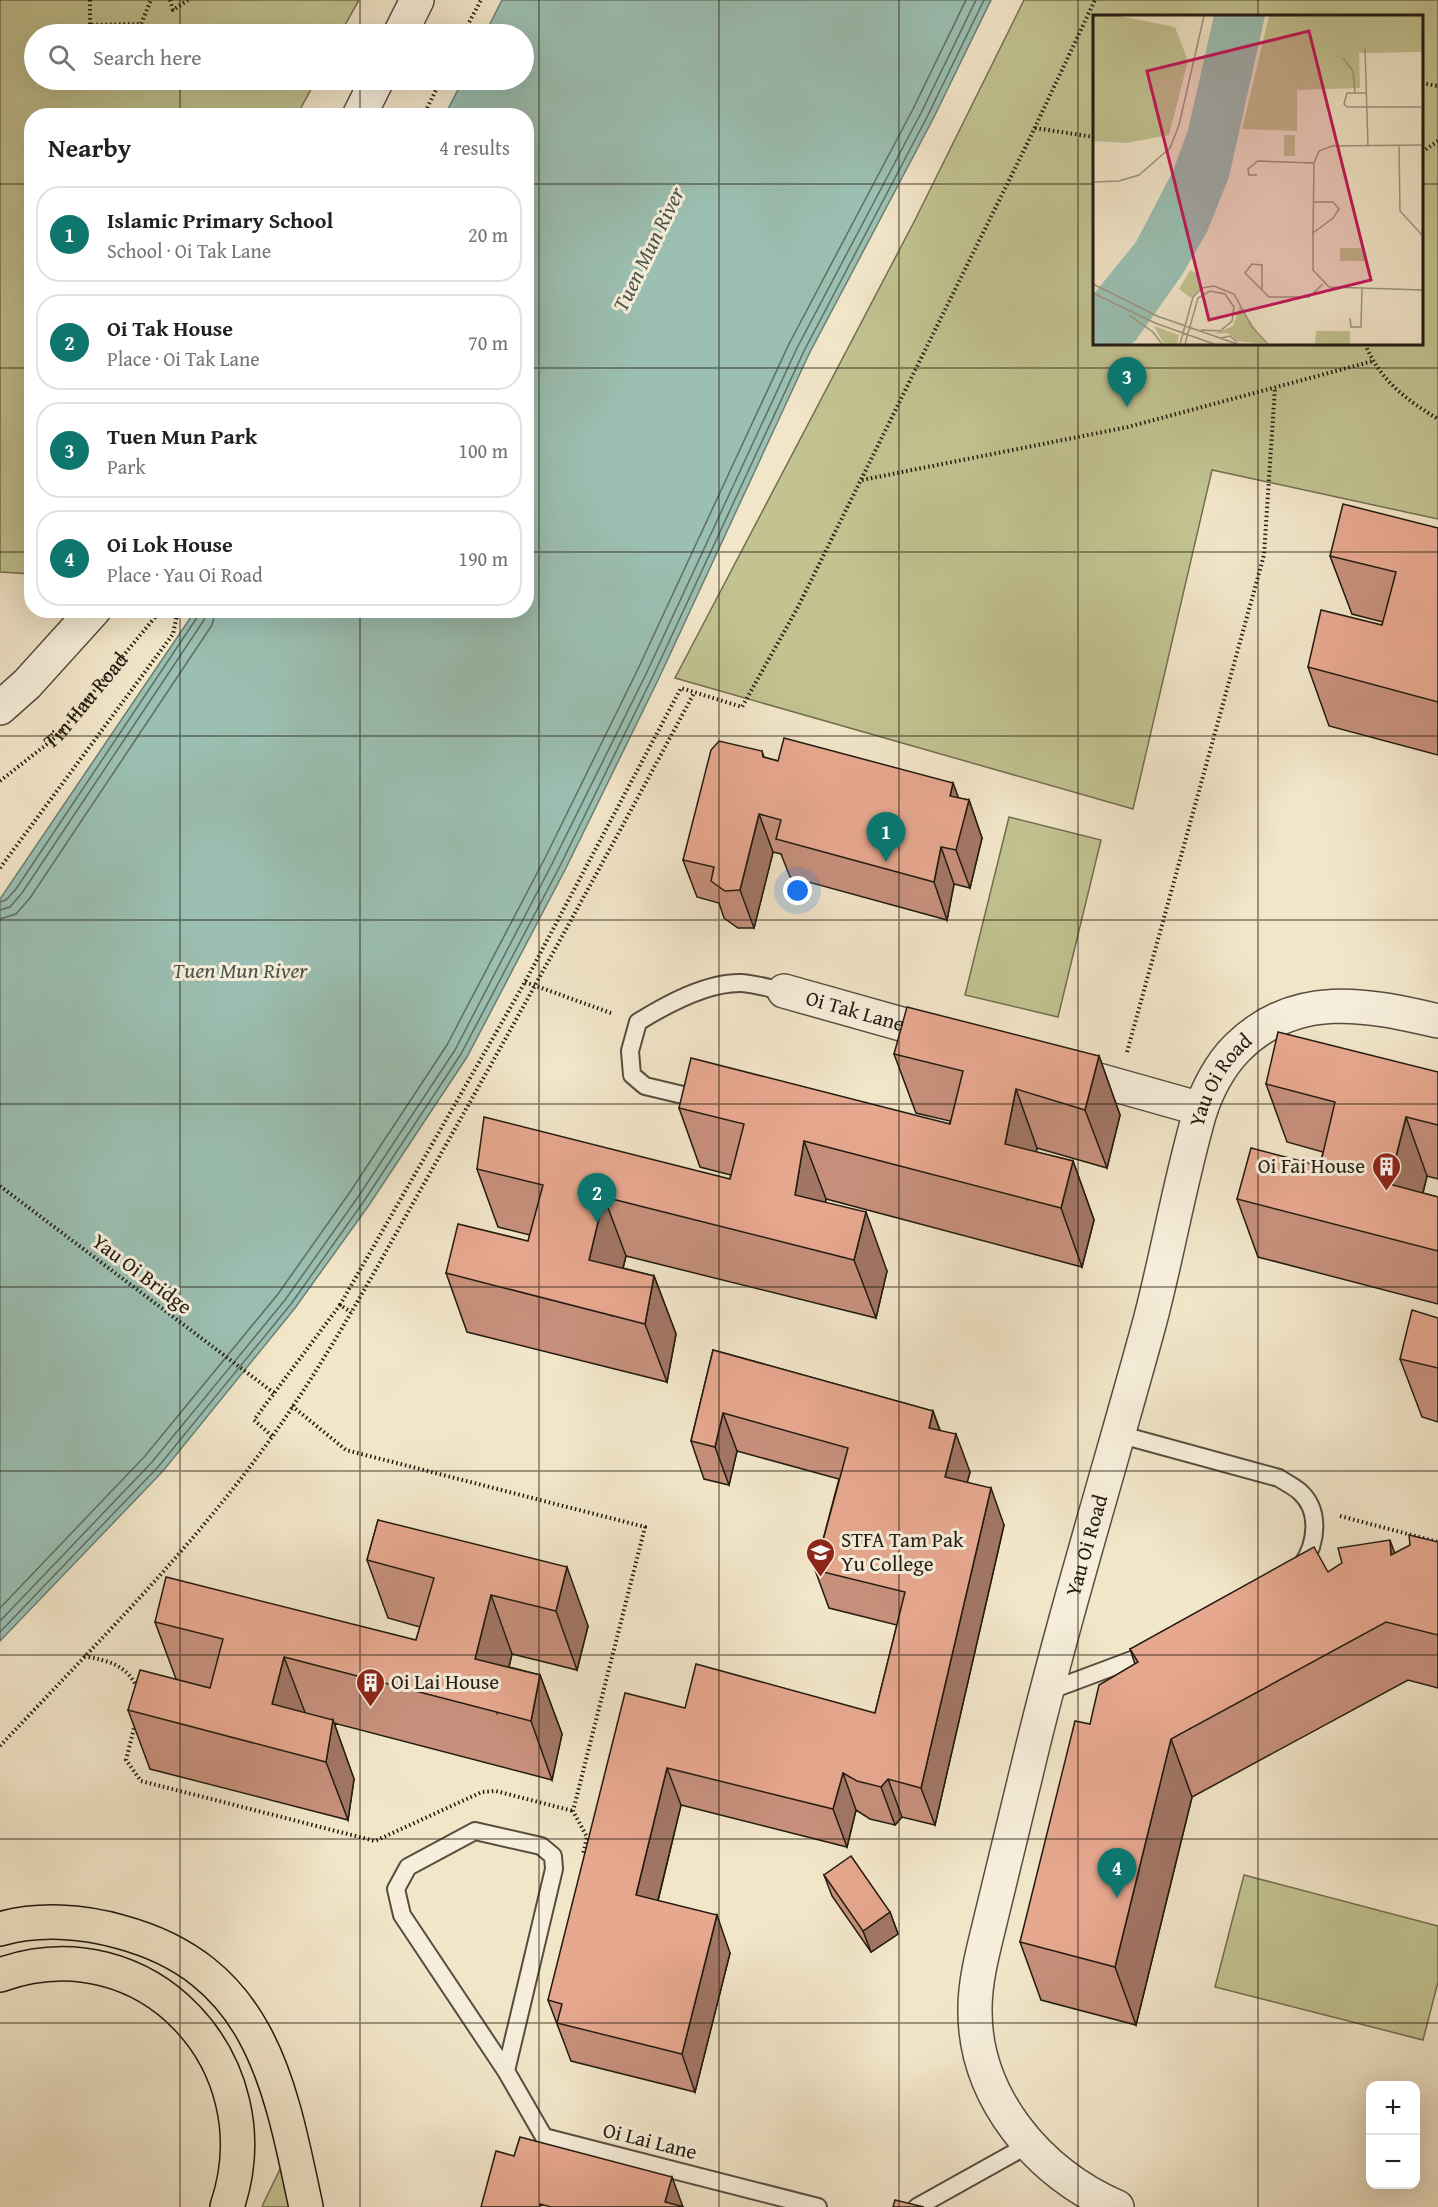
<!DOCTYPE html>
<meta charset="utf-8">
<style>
:root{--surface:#fff;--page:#f2f2f2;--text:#202124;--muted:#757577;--line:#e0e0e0;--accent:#0f766e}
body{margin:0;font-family:"Gentium Book Plus",serif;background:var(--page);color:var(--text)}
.controls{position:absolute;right:18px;bottom:18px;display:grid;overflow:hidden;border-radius:12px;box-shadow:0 6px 24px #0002}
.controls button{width:54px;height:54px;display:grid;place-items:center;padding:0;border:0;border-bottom:2px solid var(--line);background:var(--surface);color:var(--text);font:30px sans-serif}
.you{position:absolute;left:798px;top:891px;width:21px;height:21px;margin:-15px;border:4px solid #fff;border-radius:50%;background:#1a73e8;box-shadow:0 0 0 9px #1a73e833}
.badge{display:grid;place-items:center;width:39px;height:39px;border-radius:50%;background:var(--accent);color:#fff;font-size:20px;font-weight:700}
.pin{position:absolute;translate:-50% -50px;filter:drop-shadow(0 2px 3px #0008)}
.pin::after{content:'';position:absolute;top:32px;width:21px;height:18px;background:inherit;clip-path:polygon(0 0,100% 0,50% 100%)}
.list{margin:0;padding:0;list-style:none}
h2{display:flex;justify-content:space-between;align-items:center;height:78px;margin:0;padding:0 24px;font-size:26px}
h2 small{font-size:20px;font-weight:400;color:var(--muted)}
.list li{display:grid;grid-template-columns:39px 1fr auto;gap:18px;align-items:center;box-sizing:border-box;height:96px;margin:0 12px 12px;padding:0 12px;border:2px solid var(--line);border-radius:24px}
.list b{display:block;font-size:22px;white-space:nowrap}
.list p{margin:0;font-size:20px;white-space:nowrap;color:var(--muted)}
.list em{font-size:20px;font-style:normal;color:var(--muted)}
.icon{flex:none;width:33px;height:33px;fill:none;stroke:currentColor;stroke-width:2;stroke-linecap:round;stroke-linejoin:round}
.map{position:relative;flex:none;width:1438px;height:2207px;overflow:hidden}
.search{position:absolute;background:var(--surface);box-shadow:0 6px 24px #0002;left:24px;top:24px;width:510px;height:66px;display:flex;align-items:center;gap:15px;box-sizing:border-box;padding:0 21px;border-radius:33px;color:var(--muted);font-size:22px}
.panel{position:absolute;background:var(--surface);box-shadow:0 6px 24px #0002;left:24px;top:108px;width:510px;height:510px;border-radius:24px}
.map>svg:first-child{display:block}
.green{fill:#c2c391;stroke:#726f51;stroke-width:1.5;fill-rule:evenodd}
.water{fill:#9bc0b3;stroke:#6b7e72;stroke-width:1.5}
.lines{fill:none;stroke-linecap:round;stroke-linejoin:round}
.shore{stroke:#5f6e62;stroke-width:1.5}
.lane-casing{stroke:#574e3f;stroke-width:20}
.street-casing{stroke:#574e3f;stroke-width:36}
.primary-casing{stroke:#231b11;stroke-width:36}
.path{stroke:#231b11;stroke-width:4;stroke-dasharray:1.5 3;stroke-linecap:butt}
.lane{stroke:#f7efdc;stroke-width:16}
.street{stroke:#f7efdc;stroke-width:33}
.primary{stroke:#f2e6c9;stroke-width:33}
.wall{fill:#c7907c;stroke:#231b11;stroke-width:1.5}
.shaded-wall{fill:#a27665;stroke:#231b11;stroke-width:1.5}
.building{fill:#e7a890;stroke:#231b11;stroke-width:1.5}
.grid{fill:none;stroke:#231b11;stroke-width:1.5;stroke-opacity:0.55}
.labels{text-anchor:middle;stroke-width:6;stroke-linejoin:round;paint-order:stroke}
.street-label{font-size:21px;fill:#231b11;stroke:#f7efdc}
.poi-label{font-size:21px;fill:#231b11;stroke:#f7efdc;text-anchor:start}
.water-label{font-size:22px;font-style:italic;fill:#4d554a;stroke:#f7efdc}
.inset-road{fill:none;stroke:#9f957f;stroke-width:1.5}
.view{fill:#c2185b;fill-opacity:0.15;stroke:#c2185b;stroke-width:3}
.inset-edge{fill:none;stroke:#231b11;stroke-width:3}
</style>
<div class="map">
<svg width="1438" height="2207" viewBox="0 0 1438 2207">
<rect width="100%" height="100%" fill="#f2e6c9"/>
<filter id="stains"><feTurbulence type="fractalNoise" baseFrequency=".00333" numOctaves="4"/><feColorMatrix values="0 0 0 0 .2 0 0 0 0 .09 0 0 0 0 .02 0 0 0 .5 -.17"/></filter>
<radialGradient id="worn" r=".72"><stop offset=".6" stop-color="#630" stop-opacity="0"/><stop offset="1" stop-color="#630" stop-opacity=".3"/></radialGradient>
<path class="green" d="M 0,0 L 359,0 L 340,34 L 34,34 L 34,80 L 316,80 L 297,115 L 32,116 L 31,574 L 0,572 Z
M 1024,0 L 1438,0 L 1438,519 L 1212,470 L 1133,809 L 675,678 L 915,220 ZM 1422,16 L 1422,344 L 1094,344 L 1094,16 Z
M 1009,817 L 1101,840 L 1058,1017 L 965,995 Z
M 1244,1875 L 1438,1926 L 1438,1982 L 1423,2040 L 1215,1987 Z
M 286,2157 L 298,2207 L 262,2207 L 264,2202 Z"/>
<path class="water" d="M 502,0 L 991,0 L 933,119 L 809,354 L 659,678 L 566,868 L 467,1057 L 369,1205 L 295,1308 L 163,1471 L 0,1641 L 0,899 L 195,611 L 526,610 L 526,116 L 445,115 L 463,80 L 524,80 L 524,34 L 485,34 Z"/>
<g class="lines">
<path class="shore" d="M 0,902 L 6,900 L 16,889 L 198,616 L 199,610
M 0,910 L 10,907 L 22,893 L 204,620 L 207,610
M 0,919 L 16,914 L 30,898 L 212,625 L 216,610
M 0,1608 L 145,1456 L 278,1294 L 350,1192 L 447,1045 L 545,858 L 638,669 L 789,344 L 913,109 L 966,0
M 0,1621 L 152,1462 L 285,1300 L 358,1197 L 455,1050 L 553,862 L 647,672 L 797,348 L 921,113 L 976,0
M 0,1632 L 158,1467 L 291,1304 L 364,1201 L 461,1054 L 560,866 L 653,676 L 804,351 L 927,117 L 984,0"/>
<defs>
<path id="lane" d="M 704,1100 L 645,1086 L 632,1075 L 630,1051 L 638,1022 C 667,1004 707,982 742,983 C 756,984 771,989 784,991
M 1118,1434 L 1279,1478 C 1285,1482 1293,1486 1299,1491 C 1321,1510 1317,1543 1302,1565
M 1046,1692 L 1153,1652
M 506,2071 L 554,1869 L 553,1856 L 541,1846 L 475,1831 L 408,1867 L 396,1889 L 402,1915 L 506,2071 L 544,2137 L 818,2207
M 917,2207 L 1028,2145"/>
<g id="street">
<path d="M 400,34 L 417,0"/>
<path d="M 359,116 L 377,80"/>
<path d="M 0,708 L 27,684 L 94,610"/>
<path id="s2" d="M 784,991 L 944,1036"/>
<path d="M 1066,1071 L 1201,1109"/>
<path id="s3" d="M 1117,2207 C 1039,2174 974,2097 975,2009 C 975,1977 985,1944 992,1914 C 1004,1866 1015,1818 1027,1770 C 1063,1619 1109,1471 1150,1321 C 1168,1252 1180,1181 1200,1112 C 1207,1090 1220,1065 1237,1048 C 1295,990 1366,1004 1438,1021"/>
</g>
<path id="primary" d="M 0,1929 C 38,1918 83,1921 121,1932 C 261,1970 280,2084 306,2207
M 0,1975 C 146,1923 276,2063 227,2207"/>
</defs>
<use href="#lane" class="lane-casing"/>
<use href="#street" class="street-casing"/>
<use href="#primary" class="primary-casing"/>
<g class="path">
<path d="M 90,0 L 90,25 L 141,24 L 151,0"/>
<path d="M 170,0 L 173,10 L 188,0"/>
<path d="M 463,34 L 481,0"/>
<path d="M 1422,83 L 1438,86"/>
<path d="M 423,116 L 441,80"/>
<path d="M 1035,128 L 1094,137"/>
<path d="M 1422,152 L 1438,141"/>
<path d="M 1365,344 C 1380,380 1405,399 1438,419"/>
<path d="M 862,480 L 1128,427 L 1373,361"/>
<path id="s1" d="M 0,781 L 56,737 L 161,610"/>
<path d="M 0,868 L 173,634 L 178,610"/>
<path d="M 525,982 L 611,1013"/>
<path d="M 1127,1052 L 1264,555 L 1275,387"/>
<path d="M 0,1186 L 274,1393"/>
<path d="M 340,1305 L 525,982 L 681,688 L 742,707 L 798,607 L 1028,142 L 1095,0"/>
<path d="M 292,1406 L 346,1450 L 645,1527 L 573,1811 L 587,1837 L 583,1855"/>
<path d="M 272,1436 L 254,1420 L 340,1305 L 351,1312"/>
<path d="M 1340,1516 L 1438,1542"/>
<path d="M 84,1656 C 109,1661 127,1665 137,1688"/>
<path d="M 135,1724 L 126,1760 L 141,1781 L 375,1841 L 482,1792 L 496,1791 L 573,1811"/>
<path d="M 0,1746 C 93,1647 190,1551 269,1441 C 330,1356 379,1263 430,1173 C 520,1014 608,854 694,693"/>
</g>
<use href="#lane" class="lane"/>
<use href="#street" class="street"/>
<use href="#primary" class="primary"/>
</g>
<path class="wall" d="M 1438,528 L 1438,755 L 1329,726 L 1308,667 L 1382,625 L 1383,622 L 1352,614 L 1330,556 Z
M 762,751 L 764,757 L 778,761 L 953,783 L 958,798 L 969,800 L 982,838 L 970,888 L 954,884 L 947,920 L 790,877 L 781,854 L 773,852 L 754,928 L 738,928 L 724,918 L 719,903 L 697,897 L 683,860 Z
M 894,1054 L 1099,1056 L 1120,1115 L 1107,1168 L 1037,1148 L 1036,1152 L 1073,1161 L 1094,1220 L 1082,1267 L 826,1199 L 825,1202 L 887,1271 L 876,1318 L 626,1256 L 623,1268 L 654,1276 L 676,1334 L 667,1382 L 467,1332 L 446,1273 L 528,1241 L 530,1235 L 498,1227 L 477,1169 L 730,1179 L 731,1175 L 700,1167 L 679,1108 L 950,1124 L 950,1121 L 916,1113 Z
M 1438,1072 L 1438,1179 L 1427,1176 L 1423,1193 L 1438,1197 L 1438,1304 L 1258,1257 L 1237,1199 L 1320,1166 L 1323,1152 L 1287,1142 L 1266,1084 Z
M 1438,1318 L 1438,1422 L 1422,1417 L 1400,1359 Z
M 713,1350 L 933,1411 L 940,1430 L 970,1472 L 967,1482 L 1004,1525 L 935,1825 L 902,1817 L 895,1825 L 870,1819 L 856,1810 L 847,1847 L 681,1805 L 658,1901 L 730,1953 L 695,2092 L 571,2061 L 548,2000 L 685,1708 L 875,1713 L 897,1625 L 829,1608 L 815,1570 L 839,1479 L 737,1451 L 729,1485 L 704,1479 L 691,1441 Z
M 378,1520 L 588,1626 L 577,1670 L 512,1654 L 509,1667 L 540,1675 L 562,1734 L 552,1780 L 334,1723 L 354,1779 L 348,1820 L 150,1769 L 128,1710 L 176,1679 L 155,1622 L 416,1640 L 420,1627 L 388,1618 L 367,1560 Z
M 1438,1542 L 1438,1688 L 1408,1680 L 1192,1797 L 1136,2025 L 1041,2000 L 1020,1942 L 1090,1724 L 1135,1664 L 1130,1649 L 1395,1553 Z
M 824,1875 L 890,1912 L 898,1934 L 871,1952 L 832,1896 Z"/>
<path class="shaded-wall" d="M 953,783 L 965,815 L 969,800 L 982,838 L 970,888 L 956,850 L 950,796 Z
M 759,814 L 773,852 L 754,928 L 740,890 Z
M 941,847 L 954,884 L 947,920 L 934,882 Z
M 1099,1056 L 1120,1115 L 1107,1168 L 1085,1110 Z
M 1016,1089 L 1037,1148 L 1027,1199 L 1005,1144 Z
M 1406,1117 L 1427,1176 L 1410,1243 L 1389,1184 Z
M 804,1141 L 826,1199 L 817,1250 L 795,1195 Z
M 1073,1161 L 1094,1220 L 1082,1267 L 1061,1208 Z
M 604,1197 L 626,1256 L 611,1315 L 589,1260 Z
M 866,1212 L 887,1271 L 876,1318 L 854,1260 Z
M 654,1276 L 676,1334 L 667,1382 L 645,1324 Z
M 933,1411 L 946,1449 L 929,1428 Z
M 723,1413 L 737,1451 L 729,1485 L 715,1447 Z
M 956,1434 L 970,1472 L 959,1514 L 945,1477 Z
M 991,1488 L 1004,1525 L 935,1825 L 921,1788 Z
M 1390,1540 L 1411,1598 L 1391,1555 Z
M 567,1567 L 588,1626 L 577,1670 L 556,1611 Z
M 491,1595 L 512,1654 L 497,1713 L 475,1659 Z
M 284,1657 L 306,1715 L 272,1704 Z
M 540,1675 L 562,1734 L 552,1780 L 531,1721 Z
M 333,1720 L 354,1779 L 348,1820 L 326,1762 Z
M 1171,1739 L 1192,1797 L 1136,2025 L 1115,1967 Z
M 667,1768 L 681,1805 L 650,1933 L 636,1895 Z
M 843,1773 L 856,1810 L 847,1847 L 833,1809 Z
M 888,1779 L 902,1817 L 895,1825 L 881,1787 Z
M 890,1912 L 898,1934 L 871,1952 L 863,1931 Z
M 717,1915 L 730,1953 L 695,2092 L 682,2054 Z
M 672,2177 L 683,2207 L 665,2202 Z"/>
<path class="building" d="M 1343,504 L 1438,528 L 1438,702 L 1308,667 L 1321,610 L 1382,625 L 1396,572 L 1330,556 Z
M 784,738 L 953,783 L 950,796 L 969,800 L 956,850 L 941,847 L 934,882 L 776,839 L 781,820 L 759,814 L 740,890 L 725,891 L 711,881 L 714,867 L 683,860 L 711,750 L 719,741 L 762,751 L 763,757 L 778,761 Z
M 907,1007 L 1099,1056 L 1085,1110 L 1016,1089 L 1005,1144 L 1073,1161 L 1061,1208 L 804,1141 L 795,1195 L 866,1212 L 854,1260 L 604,1197 L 589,1260 L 654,1276 L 645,1324 L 446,1273 L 458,1224 L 528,1241 L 543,1185 L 477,1169 L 484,1117 L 730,1179 L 744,1124 L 679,1108 L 691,1058 L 950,1124 L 963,1071 L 894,1054 Z
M 1278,1032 L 1438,1072 L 1438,1125 L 1406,1117 L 1389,1184 L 1438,1197 L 1438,1251 L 1237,1199 L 1251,1148 L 1320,1166 L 1335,1102 L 1266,1084 Z
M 1412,1310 L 1438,1318 L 1438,1368 L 1400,1359 Z
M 713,1350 L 933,1411 L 929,1428 L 956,1434 L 945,1477 L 991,1488 L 921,1788 L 888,1779 L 881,1787 L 857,1781 L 843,1773 L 833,1809 L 667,1768 L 636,1895 L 717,1915 L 682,2054 L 557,2023 L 562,2004 L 548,2000 L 625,1693 L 685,1708 L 696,1664 L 875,1713 L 905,1592 L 815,1570 L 848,1448 L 723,1413 L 715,1447 L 691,1441 Z
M 378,1520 L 567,1567 L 556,1611 L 491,1595 L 475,1659 L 540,1675 L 531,1721 L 284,1657 L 272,1704 L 333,1720 L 326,1762 L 128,1710 L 140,1670 L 210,1688 L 223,1639 L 155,1622 L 166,1577 L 416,1640 L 434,1578 L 367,1560 Z
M 1409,1535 L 1438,1542 L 1438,1635 L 1386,1622 L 1171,1739 L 1115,1967 L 1020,1942 L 1075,1721 L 1090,1724 L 1099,1685 L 1138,1662 L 1130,1649 L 1314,1547 L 1328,1572 L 1342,1563 L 1338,1548 L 1390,1540 L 1391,1555 L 1410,1545 Z
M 851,1856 L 890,1912 L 863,1931 L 824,1875 Z
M 520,2137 L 672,2177 L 665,2202 L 684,2207 L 551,2207 L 540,2204 L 540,2207 L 481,2207 L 496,2151 L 514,2156 Z
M 895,2200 L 924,2207 L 893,2207 Z"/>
<path class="grid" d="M 180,0 L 180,34M 360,0 L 360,34M 539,0 L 539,2207M 719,0 L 719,2207M 899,0 L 899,2207M 1078,0 L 1078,2207M 1258,0 L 1258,16M 180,80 L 180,116M 360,80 L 360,116M 0,184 L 32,184M 526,184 L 1094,184M 1422,184 L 1438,184M 1258,344 L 1258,2207M 0,368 L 32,368M 526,368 L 1438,368M 0,552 L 32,552M 526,552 L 1438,552M 180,610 L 180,2207M 360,610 L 360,2207M 0,736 L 1438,736M 0,920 L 1438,920M 0,1104 L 1438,1104M 0,1287 L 1438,1287M 0,1471 L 1438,1471M 0,1655 L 1438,1655M 0,1839 L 1438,1839M 0,2023 L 1438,2023"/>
<defs>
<symbol id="building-pin" viewBox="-11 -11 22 30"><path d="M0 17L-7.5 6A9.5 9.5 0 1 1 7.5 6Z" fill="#8f2418" stroke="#f7efdc"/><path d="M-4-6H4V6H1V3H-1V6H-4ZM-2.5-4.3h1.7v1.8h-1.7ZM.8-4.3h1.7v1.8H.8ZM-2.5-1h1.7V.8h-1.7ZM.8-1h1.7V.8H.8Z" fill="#fff"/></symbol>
<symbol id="school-pin" viewBox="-11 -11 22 30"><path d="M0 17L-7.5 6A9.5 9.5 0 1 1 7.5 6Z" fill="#8f2418" stroke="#f7efdc"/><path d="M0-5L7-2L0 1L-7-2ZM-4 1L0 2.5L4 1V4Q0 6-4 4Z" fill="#fff"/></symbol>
</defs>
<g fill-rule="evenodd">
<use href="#building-pin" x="1370" y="1150" width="33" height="45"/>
<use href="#school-pin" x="804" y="1536" width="33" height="45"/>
<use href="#building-pin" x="354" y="1666" width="33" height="45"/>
</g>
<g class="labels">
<g class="street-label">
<text dy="7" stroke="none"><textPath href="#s1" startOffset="118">Tin Hau Road</textPath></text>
<text dy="7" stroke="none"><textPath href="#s2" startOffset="74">Oi Tak Lane</textPath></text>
<text dy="7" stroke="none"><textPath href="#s3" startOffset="1221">Yau Oi Road</textPath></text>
<text transform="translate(142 1274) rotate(37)" y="7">Yau Oi Bridge</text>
<text dy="7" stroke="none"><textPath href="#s3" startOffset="735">Yau Oi Road</textPath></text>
<text transform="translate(650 2141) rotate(14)" y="7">Oi Lai Lane</text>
</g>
<g class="poi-label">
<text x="1365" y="1173" text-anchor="end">Oi Fai House</text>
<text x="841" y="1547">STFA Tam Pak<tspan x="841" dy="24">Yu College</tspan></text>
<text x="391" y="1689">Oi Lai House</text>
</g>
<g class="water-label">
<text transform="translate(648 249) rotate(-64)" y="8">Tuen Mun River</text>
<text x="240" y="978">Tuen Mun River</text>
</g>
</g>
<g transform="translate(1093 15)">
<rect width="330" height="330" fill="#f2e6c9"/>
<path d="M 0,1 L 27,1 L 82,12 L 95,46 L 76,120 L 33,128 L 0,126 ZM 176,1 L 330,1 L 330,37 L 266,38 L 267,73 L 204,75 L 204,116 L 149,114 ZM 191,120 L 202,120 L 202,141 L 191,141 ZM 247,233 L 272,233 L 272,246 L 247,246 ZM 97,255 L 105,259 L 108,272 L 98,283 L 86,274 ZM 147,291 L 173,329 L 145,326 L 135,318 L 121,319 L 140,311 ZM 61,311 L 86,320 L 84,329 L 71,329 ZM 223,316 L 257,316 L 257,329 L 222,329 Z" fill="#c2c391"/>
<path d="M 121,1 L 172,1 L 136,162 L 114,217 L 89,260 L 43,325 L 38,329 L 0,329 L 0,280 L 43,227 L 80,156 L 95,115 Z" fill="#9bc0b3"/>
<path class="inset-road" d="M 272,33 L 275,131M 250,43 L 260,56 L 262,78M 273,78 L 254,78 L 251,89 L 254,92 L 328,92M 306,130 L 307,196 L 330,221M 330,130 L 239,131 L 226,136 L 221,148 L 220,218 L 220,255 L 236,272 L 330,275M 164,160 L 156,160 L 155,154 L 165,146 L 221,148M 0,167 L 26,166 L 46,160 L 77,133 L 86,110 L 111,1M 220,218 L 240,203 L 246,194 L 240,187 L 220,187M 0,269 L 64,301 L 144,329M 169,275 L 169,250 L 159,249 L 152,258 L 176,282 L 216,282 L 230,269M 0,278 L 62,308 L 121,329M 36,300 L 60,317 L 69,329M 257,303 L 258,312 L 268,312 L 269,274M 128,323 L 137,321 L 144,327M 87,329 L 100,282 L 109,273 L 121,271 L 141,279 L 159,312 L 175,329M 92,329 L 105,283 L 117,276 L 132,279 L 141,292 L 139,306 L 127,316 L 108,315"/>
<path class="view" d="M 216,16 L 278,265 L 116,305 L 54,56 Z"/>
<rect width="330" height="330" class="inset-edge"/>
</g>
<rect width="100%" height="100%" filter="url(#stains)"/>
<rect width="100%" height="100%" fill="url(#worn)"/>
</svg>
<div class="controls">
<button>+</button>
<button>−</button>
</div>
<div class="you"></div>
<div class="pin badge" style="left:886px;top:862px">1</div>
<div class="pin badge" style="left:597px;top:1223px">2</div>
<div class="pin badge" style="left:1127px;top:407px">3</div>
<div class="pin badge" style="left:1117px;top:1898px">4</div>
<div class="search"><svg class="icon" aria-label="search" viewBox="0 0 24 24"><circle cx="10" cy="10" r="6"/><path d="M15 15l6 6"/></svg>Search here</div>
<section class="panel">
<h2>Nearby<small>4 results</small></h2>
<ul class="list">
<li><span class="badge">1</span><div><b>Islamic Primary School</b><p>School · Oi Tak Lane</p></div><em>20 m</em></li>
<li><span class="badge">2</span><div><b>Oi Tak House</b><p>Place · Oi Tak Lane</p></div><em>70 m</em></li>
<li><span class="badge">3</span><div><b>Tuen Mun Park</b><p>Park</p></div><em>100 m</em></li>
<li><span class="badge">4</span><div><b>Oi Lok House</b><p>Place · Yau Oi Road</p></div><em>190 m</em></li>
</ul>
</section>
</div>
